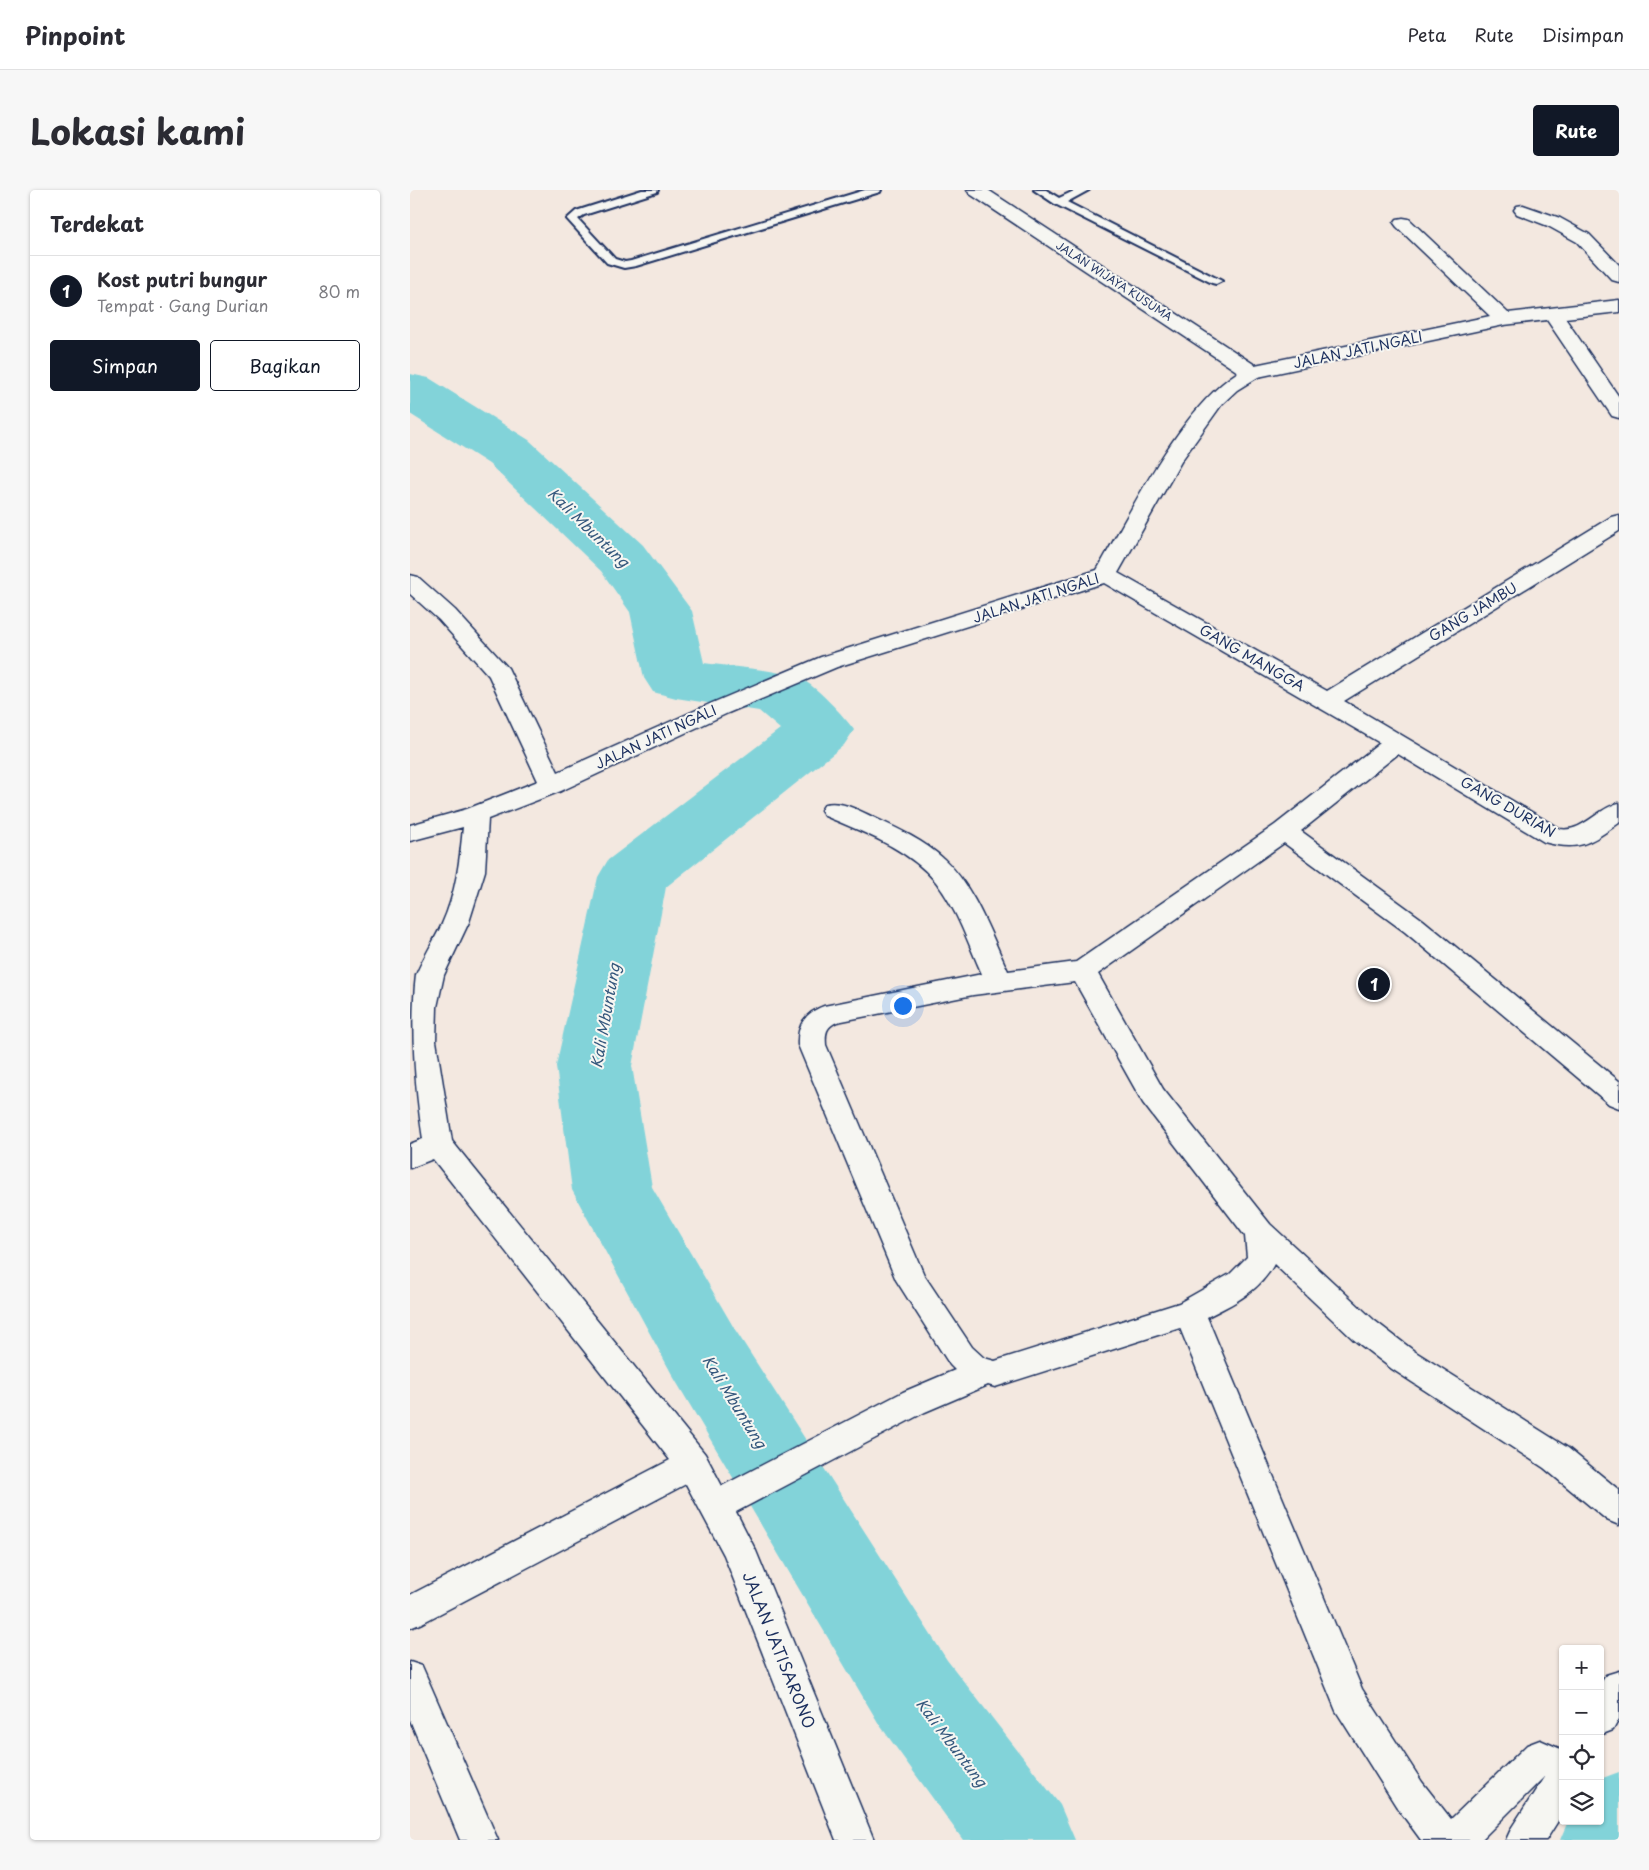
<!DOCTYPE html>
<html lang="id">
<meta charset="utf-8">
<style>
:root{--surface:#fff;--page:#f7f7f7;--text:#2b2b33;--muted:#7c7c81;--line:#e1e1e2;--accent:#111827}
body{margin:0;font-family:"Playpen Sans",sans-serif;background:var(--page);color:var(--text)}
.controls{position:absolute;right:15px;bottom:15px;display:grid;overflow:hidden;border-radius:5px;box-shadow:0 1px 4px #0004}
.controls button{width:45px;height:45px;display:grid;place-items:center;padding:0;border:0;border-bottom:1px solid var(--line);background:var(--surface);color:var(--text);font:25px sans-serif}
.you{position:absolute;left:492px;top:815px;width:18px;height:18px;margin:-12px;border:4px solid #fff;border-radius:50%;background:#1a73e8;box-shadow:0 0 0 8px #1a73e833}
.badge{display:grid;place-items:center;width:32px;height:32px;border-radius:50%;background:var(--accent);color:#fff;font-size:16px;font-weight:700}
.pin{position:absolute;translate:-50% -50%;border:2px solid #fff;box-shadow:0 1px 5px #0006}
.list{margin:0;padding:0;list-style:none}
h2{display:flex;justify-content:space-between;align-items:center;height:65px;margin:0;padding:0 20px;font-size:21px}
h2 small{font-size:16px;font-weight:400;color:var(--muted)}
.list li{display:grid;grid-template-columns:32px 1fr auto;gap:15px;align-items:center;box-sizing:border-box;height:70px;padding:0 20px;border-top:1px solid var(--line)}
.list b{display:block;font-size:19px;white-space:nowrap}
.list p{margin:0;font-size:16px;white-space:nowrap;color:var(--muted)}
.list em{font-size:16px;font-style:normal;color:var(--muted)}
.actions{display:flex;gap:10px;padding:15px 20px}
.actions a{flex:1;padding:11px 0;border:1px solid var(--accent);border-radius:5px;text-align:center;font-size:18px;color:var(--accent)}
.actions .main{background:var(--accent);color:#fff}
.icon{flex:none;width:28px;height:28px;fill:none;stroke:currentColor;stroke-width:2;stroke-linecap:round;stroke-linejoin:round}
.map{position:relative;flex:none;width:1209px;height:1650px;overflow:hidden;border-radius:5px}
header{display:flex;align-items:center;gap:30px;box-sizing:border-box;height:70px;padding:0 25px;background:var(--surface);border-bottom:1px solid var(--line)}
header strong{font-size:24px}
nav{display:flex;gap:28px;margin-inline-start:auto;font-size:18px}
.intro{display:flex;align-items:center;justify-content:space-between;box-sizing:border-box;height:120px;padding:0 30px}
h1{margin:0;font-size:35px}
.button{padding:12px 22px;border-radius:5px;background:var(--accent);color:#fff;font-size:18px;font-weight:700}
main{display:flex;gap:30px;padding:0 30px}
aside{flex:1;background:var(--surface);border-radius:5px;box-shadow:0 1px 4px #0004}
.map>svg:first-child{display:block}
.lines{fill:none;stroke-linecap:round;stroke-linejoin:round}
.canal{fill:#82d3d9;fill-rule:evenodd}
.river{fill:#82d3d9;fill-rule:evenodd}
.service-casing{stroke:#1b2f5e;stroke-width:4}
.minor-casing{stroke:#1b2f5e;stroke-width:3}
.secondary-casing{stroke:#1b2f5e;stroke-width:3}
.service{fill:#f6f6f2;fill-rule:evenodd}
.minor{fill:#f6f6f2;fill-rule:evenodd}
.secondary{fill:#f6f6f2;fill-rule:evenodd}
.labels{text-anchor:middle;stroke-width:4;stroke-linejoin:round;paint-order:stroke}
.far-street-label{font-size:11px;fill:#1b2f5e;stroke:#f6f6f2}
.street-label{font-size:14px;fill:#1b2f5e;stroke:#f6f6f2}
.water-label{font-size:15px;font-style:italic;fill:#35587d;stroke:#f6f6f2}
.near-street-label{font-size:16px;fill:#1b2f5e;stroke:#f6f6f2}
</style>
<header>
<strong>Pinpoint</strong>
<nav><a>Peta</a><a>Rute</a><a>Disimpan</a></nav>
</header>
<div class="intro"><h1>Lokasi kami</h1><a class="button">Rute</a></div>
<main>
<aside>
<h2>Terdekat<small></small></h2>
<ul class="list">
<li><span class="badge">1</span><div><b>Kost putri bungur</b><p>Tempat · Gang Durian</p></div><em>80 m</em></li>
</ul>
<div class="actions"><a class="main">Simpan</a><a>Bagikan</a></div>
</aside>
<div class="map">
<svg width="1209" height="1650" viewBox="0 0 1209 1650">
<rect width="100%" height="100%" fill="#f3e8e0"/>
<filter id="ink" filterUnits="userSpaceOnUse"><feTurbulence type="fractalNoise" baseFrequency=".02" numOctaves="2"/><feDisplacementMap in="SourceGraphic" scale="10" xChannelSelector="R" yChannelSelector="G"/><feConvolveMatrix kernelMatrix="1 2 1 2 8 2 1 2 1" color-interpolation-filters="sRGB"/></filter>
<g filter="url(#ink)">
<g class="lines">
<path class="canal" d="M 1209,1582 L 1209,1650 L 1150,1650 L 1158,1631 L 1190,1631 L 1190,1589 Z"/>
<path class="river" d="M 0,184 L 19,188 L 119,250 L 233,355 L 282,421 L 294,473 C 322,477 365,479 391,489 C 405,495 435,527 444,540 L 434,555 L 256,697 L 222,876 L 242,997 L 324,1138 L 537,1470 L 650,1615 L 665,1650 L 553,1650 L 469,1534 L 264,1188 L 162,1000 L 146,876 L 188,687 L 198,670 L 370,539 L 349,521 L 266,508 L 243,502 L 234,488 L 220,422 L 191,381 L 79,274 L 0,224 Z"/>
<defs>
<path id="service" d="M 232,0 L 248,0 L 247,2 L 174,25 L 168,29 L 205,69 L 215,72 L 221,71 L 455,0 L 471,0 L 470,2 L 226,76 L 214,78 L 197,73 L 157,29 L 166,21 Z
M 624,0 L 636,0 L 649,8 L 666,0 L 679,0 L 657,12 L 812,91 L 806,94 L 802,93 L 645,14 Z"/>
<path id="minor" d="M 557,0 L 578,0 L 845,175 L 1080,126 L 987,37 L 984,33 L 987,29 L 993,28 L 999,29 L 1098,123 L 1209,110 L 1209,122 L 1155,128 L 1209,207 L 1209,228 L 1202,226 L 1137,130 L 1094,135 L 848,187 L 827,200 L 812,214 L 772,270 L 708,383 L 917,501 L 1201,327 L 1209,325 L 1209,341 L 934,511 L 1150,639 C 1172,643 1188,618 1209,613 L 1209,633 C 1180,653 1170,662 1134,652 L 988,564 L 891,641 L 1013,730 L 1209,891 L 1209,918 L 1199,914 L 995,742 L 874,653 L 688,784 L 753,899 L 860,1034 L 965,1131 L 1004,1161 L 1158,1258 L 1209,1300 L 1209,1335 L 1197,1330 L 1134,1278 L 982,1179 L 943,1149 L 864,1074 C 850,1101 823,1114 797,1127 L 952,1499 L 1012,1592 L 1041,1629 L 1117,1555 L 1130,1550 L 1153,1560 L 1153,1595 L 1134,1587 L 1071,1650 L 1011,1650 L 986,1616 L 926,1521 L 770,1138 L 585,1197 L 578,1195 L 515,1222 L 326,1322 L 346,1361 L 464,1650 L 426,1650 L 314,1365 L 276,1294 L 12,1433 L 0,1438 L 0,1405 L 260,1270 L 23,969 L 0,978 L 0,954 L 13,949 C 5,898 0,835 6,785 C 13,768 24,751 32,734 C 46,703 50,670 53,637 L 0,651 L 0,635 L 57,619 L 128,591 L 79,486 L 29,430 L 0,404 L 0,385 L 8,387 L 45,420 L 98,478 L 148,582 L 302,513 L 411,467 L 687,380 C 722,320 770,219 828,182 L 560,4 ZM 694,393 L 970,553 L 865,635 L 666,772 L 598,781 C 580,743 565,698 534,669 C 514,651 489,639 465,628 C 450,621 432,610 415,614 L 411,620 L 415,626 C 453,642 499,659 526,692 C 547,719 558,753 572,784 L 414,816 C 395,823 387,835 388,855 L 486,1090 L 540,1175 L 545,1180 L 493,1202 L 312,1296 L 295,1264 L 42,951 L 26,851 L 27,817 L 34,785 L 59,732 L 75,681 L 78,629 L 151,601 L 318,523 L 427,477 ZM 665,792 L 733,913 L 835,1046 L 837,1067 L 820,1084 L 769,1113 L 585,1171 L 574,1168 L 562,1157 L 514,1085 L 416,855 C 415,843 416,837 427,832 L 563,805 Z
M 1113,15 L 1150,28 L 1179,44 L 1209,75 L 1209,92 L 1202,90 L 1167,52 L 1138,36 L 1107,24 L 1104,20 L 1107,16 Z
M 0,1472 L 12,1476 L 88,1650 L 50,1650 L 0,1530 Z"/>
<path id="secondary" d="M 1209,1481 L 1209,1529 L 1203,1540 L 1190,1545 L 1190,1495 L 1196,1485 Z
M 1153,1573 L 1153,1623 L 1136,1650 L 1096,1650 L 1102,1637 L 1140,1578 Z"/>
</defs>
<use href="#service" class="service-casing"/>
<use href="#minor" class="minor-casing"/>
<use href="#secondary" class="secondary-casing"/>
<use href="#service" class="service"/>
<use href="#minor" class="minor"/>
<use href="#secondary" class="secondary"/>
</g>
</g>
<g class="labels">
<g class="far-street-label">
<text transform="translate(704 91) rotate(33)" y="4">JALAN WIJAYA KUSUMA</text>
</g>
<g class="street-label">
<text transform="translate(948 160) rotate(-12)" y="5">JALAN JATI NGALI</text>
<text transform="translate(626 408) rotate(-18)" y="5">JALAN JATI NGALI</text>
<text transform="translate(1063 422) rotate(-31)" y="5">GANG JAMBU</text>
<text transform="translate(842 468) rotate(30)" y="5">GANG MANGGA</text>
<text transform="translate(246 547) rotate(-25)" y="5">JALAN JATI NGALI</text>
<text transform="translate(1098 617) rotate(30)" y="5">GANG DURIAN</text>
</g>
<g class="water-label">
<text transform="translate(178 338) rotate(44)" y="5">Kali Mbuntung</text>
<text transform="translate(196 826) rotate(-80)" y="5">Kali Mbuntung</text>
<text transform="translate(324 1212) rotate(58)" y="5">Kali Mbuntung</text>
<text transform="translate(541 1553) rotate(53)" y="5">Kali Mbuntung</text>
</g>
<g class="near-street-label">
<text transform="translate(369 1460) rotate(68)" y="6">JALAN JATISARONO</text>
</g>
</g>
</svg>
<div class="controls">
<button>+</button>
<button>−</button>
<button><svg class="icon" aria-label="locate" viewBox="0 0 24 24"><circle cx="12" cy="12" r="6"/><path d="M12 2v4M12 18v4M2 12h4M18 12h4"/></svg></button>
<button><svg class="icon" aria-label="layers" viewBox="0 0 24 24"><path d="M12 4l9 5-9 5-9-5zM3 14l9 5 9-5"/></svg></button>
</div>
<div class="you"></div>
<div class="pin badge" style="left:964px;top:794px">1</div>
</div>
</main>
